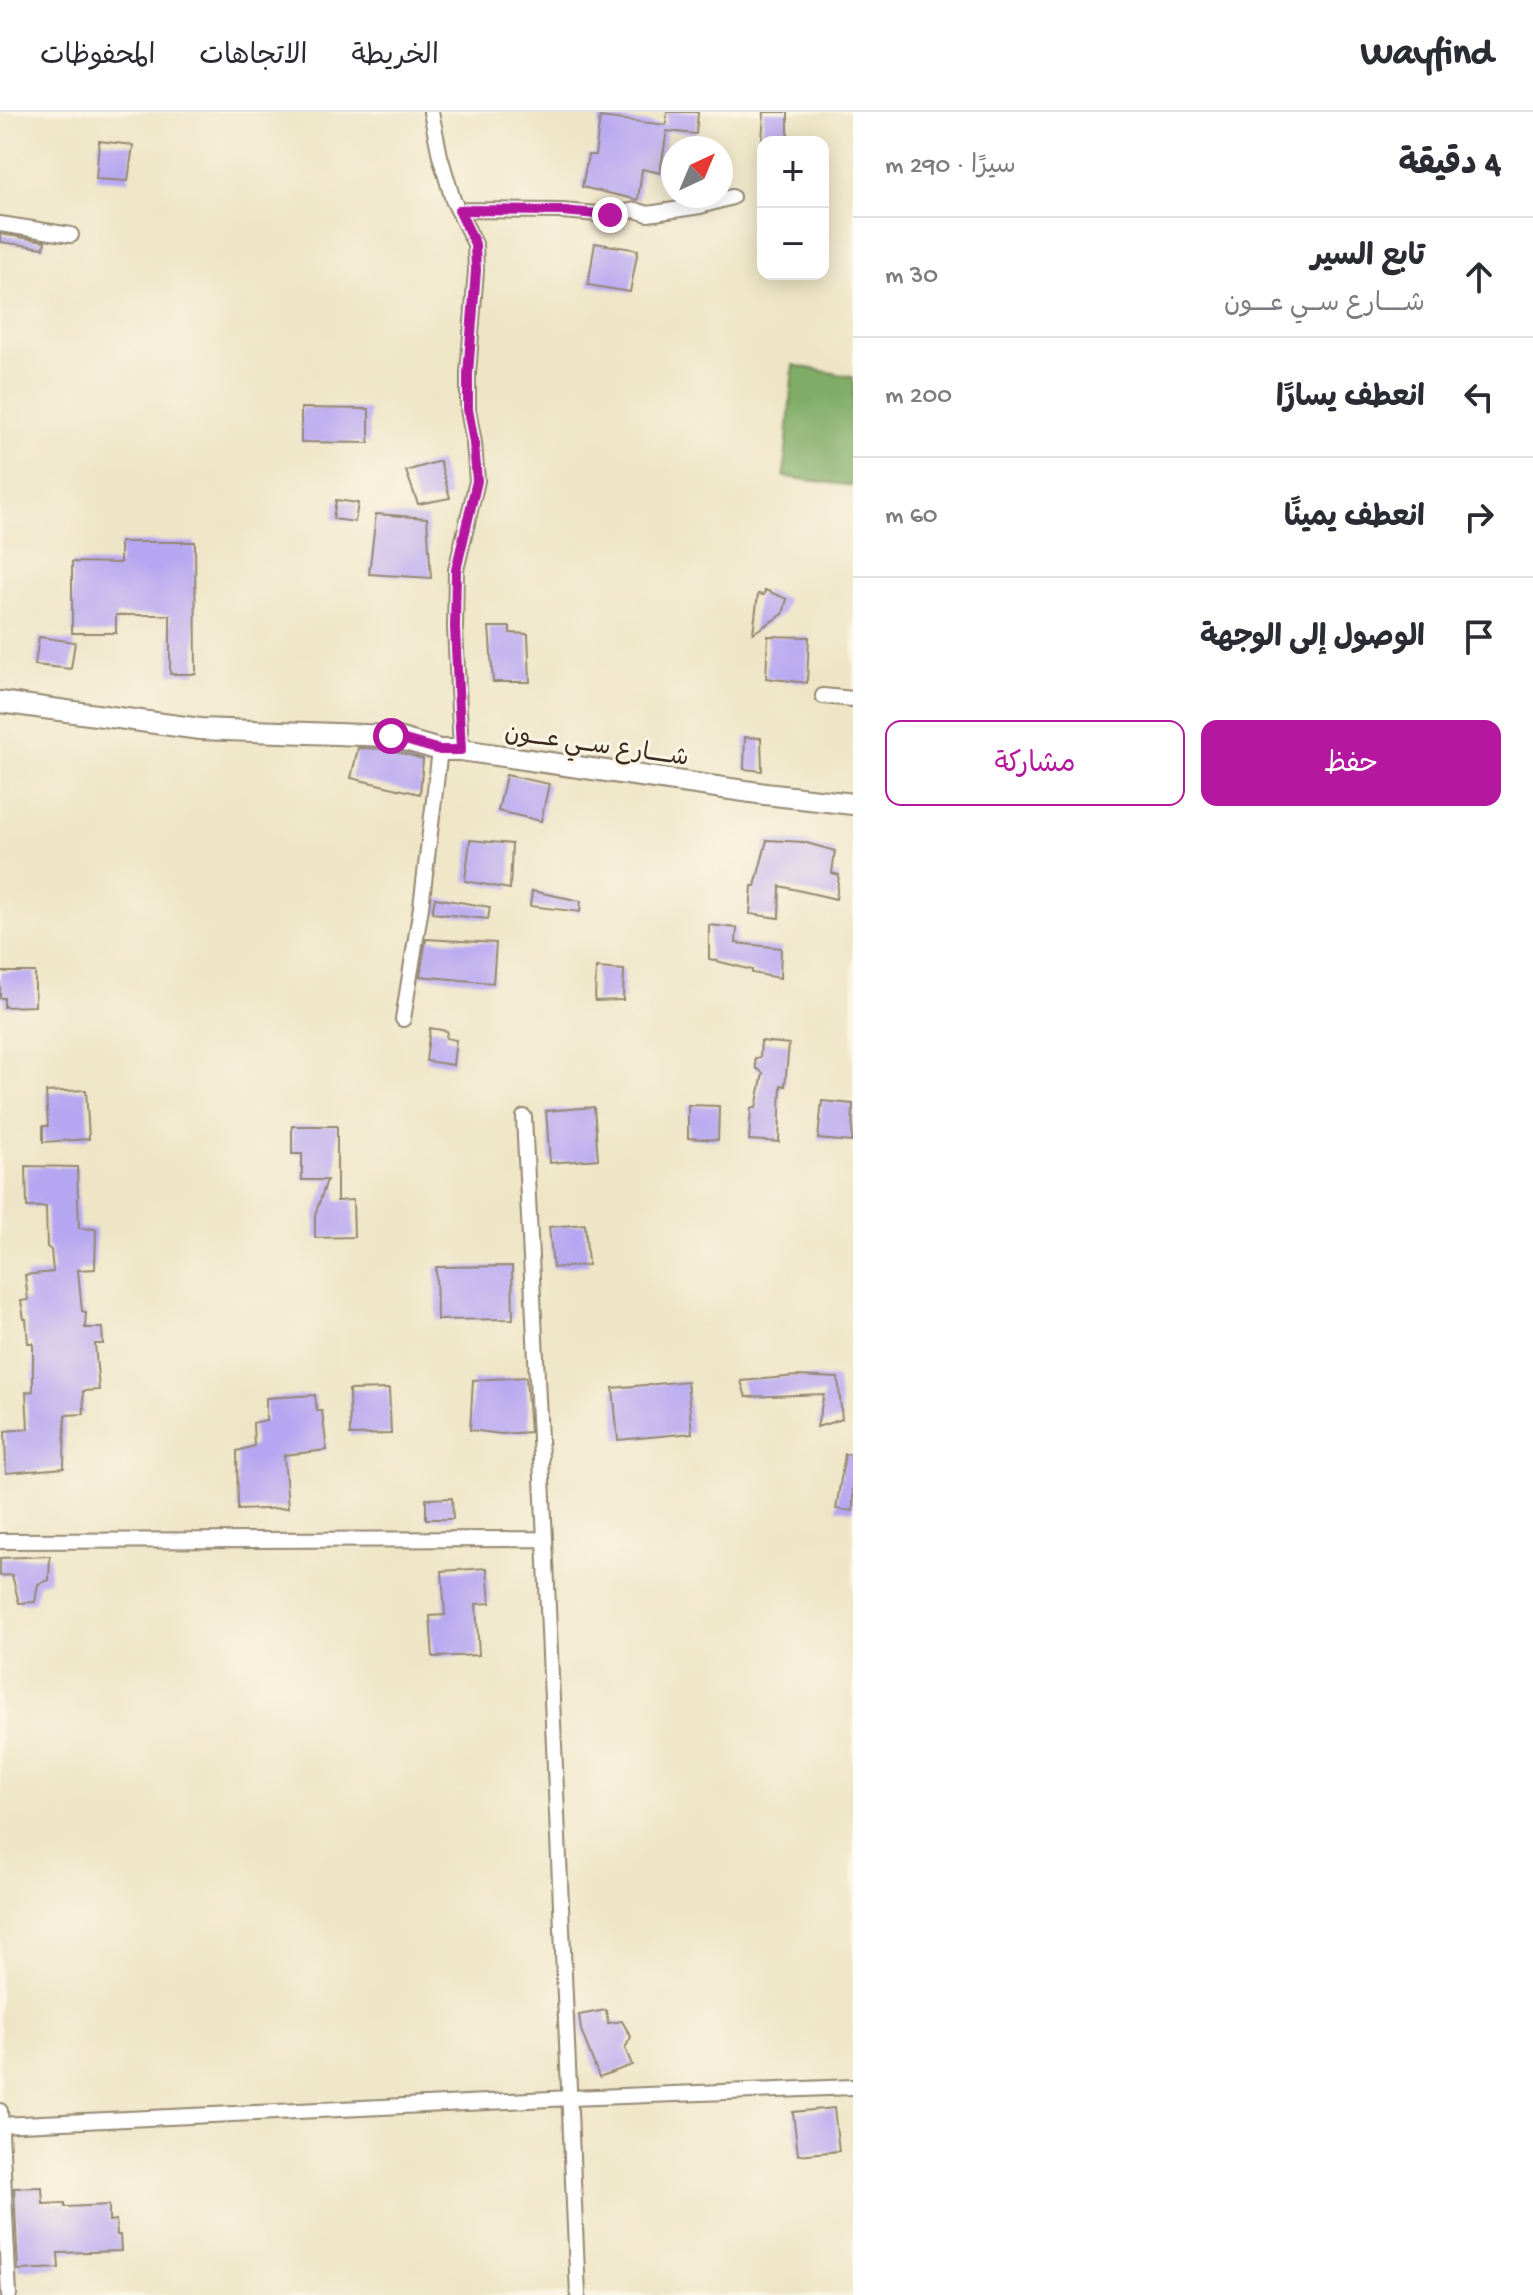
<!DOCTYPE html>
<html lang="ar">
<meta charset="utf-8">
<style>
:root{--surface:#fff;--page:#f2f2f3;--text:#2b2b33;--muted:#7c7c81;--line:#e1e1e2;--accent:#b5179e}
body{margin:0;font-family:"Gochi Hand","Playpen Sans Arabic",sans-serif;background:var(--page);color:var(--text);direction:rtl}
.controls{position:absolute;right:24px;top:24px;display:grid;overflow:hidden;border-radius:16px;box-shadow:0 4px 20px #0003}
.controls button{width:72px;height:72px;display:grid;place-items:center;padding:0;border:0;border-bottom:2px solid var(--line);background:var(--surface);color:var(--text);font:40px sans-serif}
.compass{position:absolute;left:661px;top:24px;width:72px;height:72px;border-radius:50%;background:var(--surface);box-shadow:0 4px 20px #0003;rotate:44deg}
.stop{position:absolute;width:24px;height:24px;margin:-18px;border:6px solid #b5179e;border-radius:50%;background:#fff}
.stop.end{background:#b5179e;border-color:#fff;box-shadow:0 2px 8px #0008}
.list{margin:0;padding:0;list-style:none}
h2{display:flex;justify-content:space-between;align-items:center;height:104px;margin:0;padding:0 32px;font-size:34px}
h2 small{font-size:26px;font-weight:400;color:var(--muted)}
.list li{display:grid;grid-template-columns:52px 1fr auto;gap:24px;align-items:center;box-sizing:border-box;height:120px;padding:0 32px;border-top:2px solid var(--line)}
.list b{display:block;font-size:30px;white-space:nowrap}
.list p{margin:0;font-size:26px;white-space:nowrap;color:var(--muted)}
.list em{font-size:26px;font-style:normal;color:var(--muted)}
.actions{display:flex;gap:16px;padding:24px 32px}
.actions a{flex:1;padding:18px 0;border:2px solid var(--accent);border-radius:16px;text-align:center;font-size:28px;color:var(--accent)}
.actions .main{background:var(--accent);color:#fff}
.icon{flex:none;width:44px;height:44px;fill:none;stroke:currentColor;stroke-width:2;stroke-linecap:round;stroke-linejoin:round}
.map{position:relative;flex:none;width:853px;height:2183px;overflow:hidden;direction:ltr}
header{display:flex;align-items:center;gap:48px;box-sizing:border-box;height:112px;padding:0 40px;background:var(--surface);border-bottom:2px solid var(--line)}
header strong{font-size:38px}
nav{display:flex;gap:44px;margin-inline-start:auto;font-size:28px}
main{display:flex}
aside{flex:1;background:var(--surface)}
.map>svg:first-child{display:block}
.forest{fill:#7fac66;stroke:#5d6b42;stroke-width:2}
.building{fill:#b6a6f1}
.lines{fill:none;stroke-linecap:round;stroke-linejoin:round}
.street-casing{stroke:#948872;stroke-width:18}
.secondary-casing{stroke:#948872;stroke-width:24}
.street{stroke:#fff;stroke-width:14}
.secondary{stroke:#fff;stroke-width:20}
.route{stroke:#b5179e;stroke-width:10}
.labels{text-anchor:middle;stroke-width:6;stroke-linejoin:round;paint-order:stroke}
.street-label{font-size:24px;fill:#3b2a1e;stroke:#fcf5e5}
</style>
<header>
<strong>Wayfind</strong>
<nav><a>الخريطة</a><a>الاتجاهات</a><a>المحفوظات</a></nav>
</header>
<main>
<aside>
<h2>4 دقيقة<small>سيرًا · 290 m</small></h2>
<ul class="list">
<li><svg class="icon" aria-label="ahead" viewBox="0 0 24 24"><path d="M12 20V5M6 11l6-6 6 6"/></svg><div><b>تابع السير</b><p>شــــارع ســي عـــون</p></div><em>30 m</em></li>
<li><svg class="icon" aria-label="left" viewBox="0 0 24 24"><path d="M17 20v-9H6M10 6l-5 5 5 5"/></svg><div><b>انعطف يسارًا</b></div><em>200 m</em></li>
<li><svg class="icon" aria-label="right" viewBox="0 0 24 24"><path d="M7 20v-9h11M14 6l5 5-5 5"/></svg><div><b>انعطف يمينًا</b></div><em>60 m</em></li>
<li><svg class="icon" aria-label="arrive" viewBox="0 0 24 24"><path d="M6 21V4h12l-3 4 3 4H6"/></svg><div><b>الوصول إلى الوجهة</b></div></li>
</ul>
<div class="actions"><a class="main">حفظ</a><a>مشاركة</a></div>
</aside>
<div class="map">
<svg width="853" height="2183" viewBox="0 0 853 2183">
<rect width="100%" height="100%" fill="#fcf5e5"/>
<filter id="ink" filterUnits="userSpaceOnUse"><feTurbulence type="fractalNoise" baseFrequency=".0125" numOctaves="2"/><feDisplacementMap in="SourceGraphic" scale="16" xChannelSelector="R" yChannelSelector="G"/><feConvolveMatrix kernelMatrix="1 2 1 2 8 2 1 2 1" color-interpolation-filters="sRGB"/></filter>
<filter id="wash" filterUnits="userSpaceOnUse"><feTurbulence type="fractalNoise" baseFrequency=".006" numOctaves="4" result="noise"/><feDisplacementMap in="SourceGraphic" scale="32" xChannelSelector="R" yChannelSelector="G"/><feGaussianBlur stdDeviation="1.8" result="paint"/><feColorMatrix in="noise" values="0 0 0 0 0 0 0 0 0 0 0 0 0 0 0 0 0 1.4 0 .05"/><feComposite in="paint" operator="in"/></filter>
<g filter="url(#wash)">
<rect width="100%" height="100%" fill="#eee5c6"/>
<path class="forest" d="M 793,253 L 853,265 L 853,374 L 784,365 Z"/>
<g id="blocks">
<path class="building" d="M 667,0 L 698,0 L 696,22 L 667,19 L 660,61 L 642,57 L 638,88 L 582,75 L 588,43 L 595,43 L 600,5 L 666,13 Z
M 764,0 L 788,0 L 788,30 L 762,30 Z
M 99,29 L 133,33 L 128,69 L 96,67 Z
M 0,122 L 45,129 L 44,136 L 0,130 Z
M 595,131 L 638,138 L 630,180 L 588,173 Z
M 301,296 L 369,297 L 369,331 L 301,330 Z
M 440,349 L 450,386 L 418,392 L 406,359 Z
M 336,388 L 358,391 L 355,410 L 333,407 Z
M 376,402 L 427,406 L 431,466 L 369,462 Z
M 120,430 L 195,430 L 196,562 L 170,562 L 170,503 L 116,503 L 116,521 L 72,521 L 72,450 L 120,451 Z
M 765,478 L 787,487 L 783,502 L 753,521 L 758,482 L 764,483 Z
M 489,515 L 510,515 L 510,521 L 528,522 L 530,570 L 493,570 Z
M 768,524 L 809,525 L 807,571 L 766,566 Z
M 39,525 L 75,530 L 71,557 L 35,553 Z
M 745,625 L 761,626 L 762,659 L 744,657 Z
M 358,636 L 387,637 L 423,647 L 420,682 L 351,666 Z
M 506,663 L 549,672 L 541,709 L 498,699 Z
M 470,728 L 512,732 L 510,777 L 465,769 Z
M 767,728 L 803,730 L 835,739 L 832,761 L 839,763 L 836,787 L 780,774 L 779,806 L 750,802 L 752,774 L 755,774 Z
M 532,779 L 581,789 L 580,800 L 530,794 Z
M 435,786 L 490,795 L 488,807 L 432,801 Z
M 709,813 L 737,816 L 736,831 L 781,836 L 780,866 L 752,861 L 752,858 L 709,847 Z
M 426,827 L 496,831 L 493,871 L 420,864 Z
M 596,856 L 624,858 L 623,888 L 595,889 Z
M 0,860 L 35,860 L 35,894 L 4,895 L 4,886 L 0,886 Z
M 430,916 L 447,919 L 446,926 L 456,928 L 453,953 L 426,949 Z
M 761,929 L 789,932 L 785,974 L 781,973 L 779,1030 L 749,1028 L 751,996 L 756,996 L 763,961 L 756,956 L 755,947 L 760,945 Z
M 86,978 L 89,1027 L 43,1030 L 43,1014 L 48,1014 L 46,980 Z
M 822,989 L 853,992 L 852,1030 L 818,1027 Z
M 688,993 L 719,994 L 718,1028 L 688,1026 Z
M 594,995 L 598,1047 L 550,1051 L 546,999 Z
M 292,1014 L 337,1014 L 337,1089 L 353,1088 L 354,1125 L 315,1126 L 315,1103 L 327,1068 L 302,1068 L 302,1042 L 292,1042 Z
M 26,1054 L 77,1055 L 79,1116 L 96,1117 L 95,1157 L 78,1158 L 82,1199 L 86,1200 L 85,1216 L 102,1216 L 103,1232 L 95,1232 L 99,1278 L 83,1279 L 84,1302 L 65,1303 L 64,1356 L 6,1361 L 5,1319 L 28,1317 L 26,1280 L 33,1279 L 33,1231 L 28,1231 L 26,1207 L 24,1207 L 21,1189 L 28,1188 L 25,1163 L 53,1160 L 51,1138 L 47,1135 L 46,1095 L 27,1095 Z
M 585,1112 L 588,1153 L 553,1156 L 549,1115 Z
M 512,1154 L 513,1207 L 437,1208 L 436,1155 Z
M 797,1264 L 838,1266 L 842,1307 L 817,1315 L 824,1282 L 746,1285 L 741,1269 Z
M 526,1265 L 530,1320 L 501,1322 L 470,1318 L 473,1268 Z
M 687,1269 L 692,1321 L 618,1328 L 613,1276 Z
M 389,1277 L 391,1322 L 350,1323 L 349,1278 Z
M 315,1283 L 317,1299 L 322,1299 L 327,1338 L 284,1343 L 288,1396 L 238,1398 L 237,1339 L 254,1334 L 253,1311 L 266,1308 L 266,1286 Z
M 845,1342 L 853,1343 L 853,1399 L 836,1397 Z
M 452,1386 L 453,1407 L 426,1407 L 426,1387 Z
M 50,1444 L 49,1468 L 38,1472 L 35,1490 L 19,1491 L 12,1463 L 0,1464 L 0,1446 Z
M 487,1456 L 490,1491 L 476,1492 L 479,1543 L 433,1545 L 430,1504 L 445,1503 L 442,1459 Z
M 606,1898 L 608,1911 L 622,1909 L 631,1925 L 625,1936 L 632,1953 L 599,1965 L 581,1918 L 579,1903 Z
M 834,1996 L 839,2039 L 798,2043 L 793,2000 Z
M 42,2075 L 43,2092 L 65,2091 L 65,2095 L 109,2093 L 109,2109 L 116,2108 L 117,2123 L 120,2123 L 121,2139 L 58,2141 L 59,2156 L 18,2158 L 14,2076 Z"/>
</g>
</g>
<g filter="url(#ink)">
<use href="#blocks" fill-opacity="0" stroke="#948872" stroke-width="2"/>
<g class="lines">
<defs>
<path id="street" d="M 431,0 L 440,44 L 453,88 L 475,132 L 476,158 L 468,262 L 468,297 L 474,331 L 477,369 L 456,458 L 455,516 L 461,638
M 459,98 L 562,99 L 610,103 L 635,98 L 648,102 L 700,94 L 732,85
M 0,112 L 71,123
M 823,584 L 853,587
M 403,907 L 421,795 L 440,638
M 524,1005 L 545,1427 L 578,2183
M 0,1429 L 545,1427
M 0,1999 L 9,2183
M 0,2013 L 571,1986 L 853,1975"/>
<path id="secondary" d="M 0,590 L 200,617 L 391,624 L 440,638 L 461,638 L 765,682 L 853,692"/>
</defs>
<use href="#street" class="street-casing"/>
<use href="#secondary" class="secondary-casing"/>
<use href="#street" class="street"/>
<use href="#secondary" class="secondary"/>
</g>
</g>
<g class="lines" filter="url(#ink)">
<path class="route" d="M 391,624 L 440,638 L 461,638 L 455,516 L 456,458 L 477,369 L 474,331 L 468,297 L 468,262 L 476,158 L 475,132 L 459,98 L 562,99 L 610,103"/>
</g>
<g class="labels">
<g class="street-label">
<text transform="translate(597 632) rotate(8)" y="8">شــــارع ســي عـــون</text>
</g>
</g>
</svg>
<div class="controls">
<button>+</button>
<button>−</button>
</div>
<svg class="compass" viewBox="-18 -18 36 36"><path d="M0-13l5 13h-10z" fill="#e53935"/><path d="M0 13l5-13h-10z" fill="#7c7c81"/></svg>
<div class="stop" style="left:391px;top:624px"></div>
<div class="stop end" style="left:610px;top:103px"></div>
</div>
</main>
